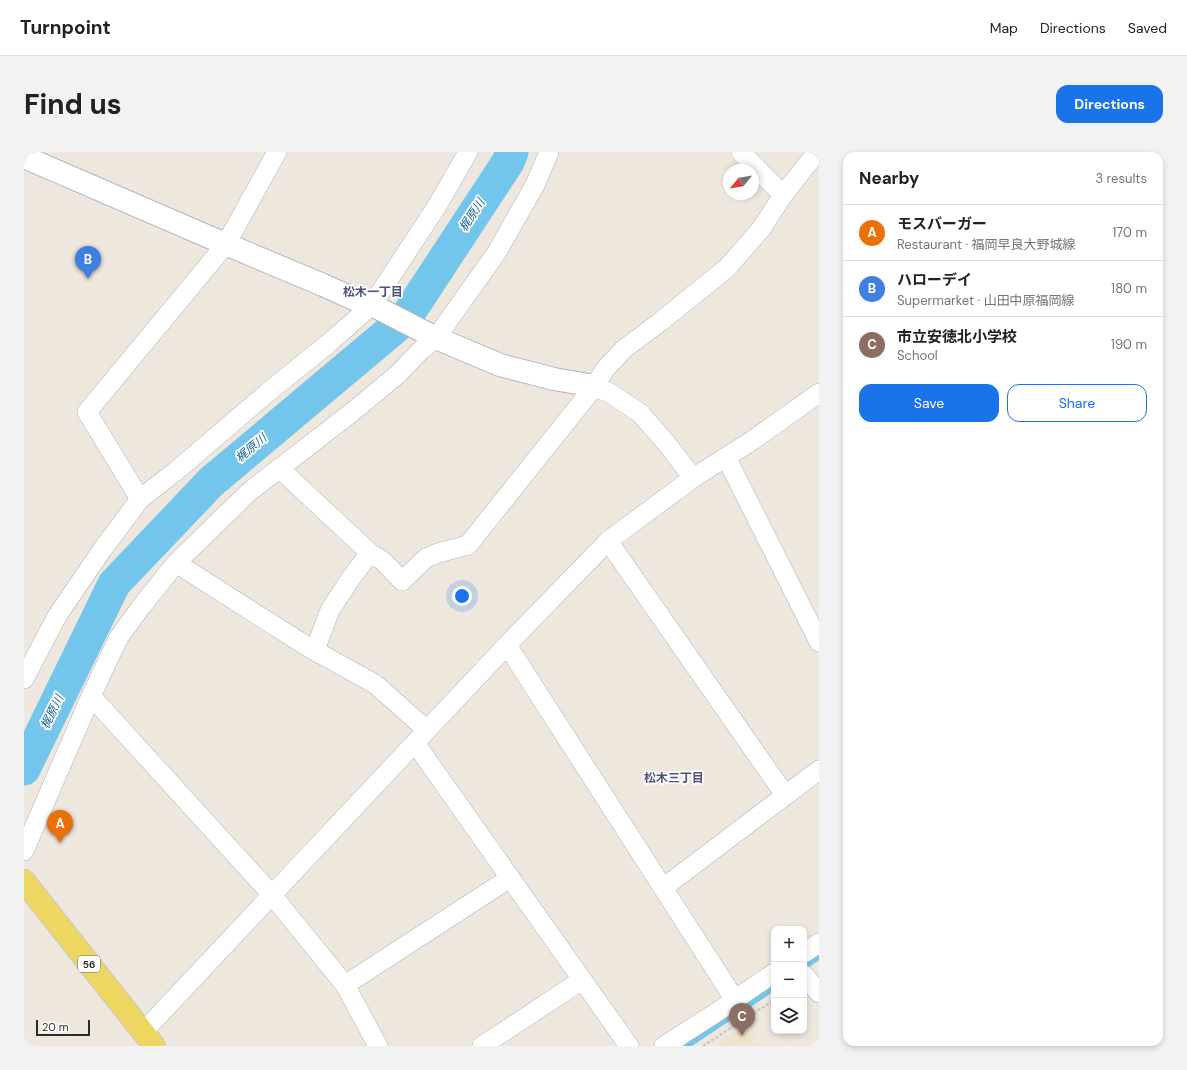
<!DOCTYPE html>
<meta charset="utf-8">
<style>
:root{--surface:#fff;--page:#f2f2f2;--text:#202124;--muted:#757577;--line:#e0e0e0;--accent:#1a73e8}
body{margin:0;font-family:"DM Sans","Noto Sans JP",sans-serif;background:var(--page);color:var(--text)}
.controls{position:absolute;right:12px;bottom:12px;display:grid;overflow:hidden;border-radius:8px;box-shadow:0 2px 6px #0003}
.controls button{width:36px;height:36px;display:grid;place-items:center;padding:0;border:0;border-bottom:1px solid var(--line);background:var(--surface);color:var(--text);font:20px sans-serif}
.compass{position:absolute;left:699px;top:12px;width:36px;height:36px;border-radius:50%;background:var(--surface);box-shadow:0 2px 6px #0003;rotate:240deg}
.scale{position:absolute;left:12px;bottom:10px;width:54px;box-sizing:border-box;padding-left:4px;border:2px solid #2b2b2b;border-top:0;font-size:11px;line-height:14px;white-space:nowrap;color:#2b2b2b;-webkit-text-stroke:3px #fff;paint-order:stroke}
.you{position:absolute;left:438px;top:444px;width:14px;height:14px;margin:-10px;border:3px solid #fff;border-radius:50%;background:#1a73e8;box-shadow:0 0 0 6px #1a73e833}
.badge{display:grid;place-items:center;width:26px;height:26px;border-radius:50%;background:var(--accent);color:#fff;font-size:13px;font-weight:700}
.pin{position:absolute;translate:-50% -33px;filter:drop-shadow(0 1px 2px #0008)}
.pin::after{content:'';position:absolute;top:21px;width:14px;height:12px;background:inherit;clip-path:polygon(0 0,100% 0,50% 100%)}
.list{margin:0;padding:0;list-style:none}
h2{display:flex;justify-content:space-between;align-items:center;height:52px;margin:0;padding:0 16px;font-size:17px}
h2 small{font-size:13px;font-weight:400;color:var(--muted)}
.list li{display:grid;grid-template-columns:26px 1fr auto;gap:12px;align-items:center;box-sizing:border-box;height:56px;padding:0 16px;border-top:1px solid var(--line)}
.list b{display:block;font-size:15px;white-space:nowrap}
.list p{margin:0;font-size:13px;white-space:nowrap;color:var(--muted)}
.list em{font-size:13px;font-style:normal;color:var(--muted)}
.actions{display:flex;gap:8px;padding:12px 16px}
.actions a{flex:1;padding:9px 0;border:1px solid var(--accent);border-radius:12px;text-align:center;font-size:14px;color:var(--accent)}
.actions .main{background:var(--accent);color:#fff}
.icon{flex:none;width:22px;height:22px;fill:none;stroke:currentColor;stroke-width:2;stroke-linecap:round;stroke-linejoin:round}
.map{position:relative;flex:none;width:795px;height:894px;overflow:hidden;border-radius:12px}
header{display:flex;align-items:center;gap:24px;box-sizing:border-box;height:56px;padding:0 20px;background:var(--surface);border-bottom:1px solid var(--line)}
header strong{font-size:19px}
nav{display:flex;gap:22px;margin-inline-start:auto;font-size:14px}
.intro{display:flex;align-items:center;justify-content:space-between;box-sizing:border-box;height:96px;padding:0 24px}
h1{margin:0;font-size:28px}
.button{padding:10px 18px;border-radius:12px;background:var(--accent);color:#fff;font-size:14px;font-weight:700}
main{display:flex;gap:24px;padding:0 24px}
aside{flex:1;background:var(--surface);border-radius:12px;box-shadow:0 2px 6px #0003}
.map>svg:first-child{display:block}
.education{fill:#eee5ce}
.lines{fill:none;stroke-linecap:round;stroke-linejoin:round}
.stream{stroke:#74c5ec;stroke-width:5.5}
.river{stroke:#74c5ec;stroke-width:33}
.street-casing{stroke:#b1b3bf;stroke-width:20}
.secondary-casing{stroke:#b1b3bf;stroke-width:24}
.primary-casing{stroke:#c8c8c8;stroke-width:24}
.path{stroke:#c8c8c8;stroke-width:2.5;stroke-dasharray:3 2;stroke-linecap:butt}
.street{stroke:#fff;stroke-width:19}
.secondary{stroke:#fff;stroke-width:22}
.primary{stroke:#eed662;stroke-width:22}
.labels{text-anchor:middle;stroke-width:3.5;stroke-linejoin:round;paint-order:stroke}
.shield{fill:#fff;stroke:#6b6b6b;stroke-width:1}
.shield-label{font-size:10px;font-weight:bold;fill:#2b2b2b}
.water-label{font-size:12px;font-style:italic;fill:#10639a;stroke:#fff}
.neighbourhood-label{font-size:12px;font-weight:bold;fill:#4c527b;stroke:#fff}
</style>
<header>
<strong>Turnpoint</strong>
<nav><a>Map</a><a>Directions</a><a>Saved</a></nav>
</header>
<div class="intro"><h1>Find us</h1><a class="button">Directions</a></div>
<main>
<div class="map">
<svg width="795" height="894" viewBox="0 0 795 894">
<rect width="100%" height="100%" fill="#ede7de"/>
<path class="education" d="M 721,874 L 738,894 L 690,894 Z"/>
<g class="lines">
<path class="stream" d="M 780,815 L 795,805
M 663,894 L 750,836"/>
<path class="river" d="M 0,617 L 90,432 L 187,330 L 381,167 L 484,10 L 488,0"/>
<defs>
<path id="street" d="M 717,0 L 759,43
M 570,235 L 586,241 L 616,261 L 643,292 L 669,326 L 726,290 L 795,241
M 702,305 L 795,490
M 255,316 L 346,401 L 359,409 L 378,429 L 402,406 L 414,401 L 444,393 L 570,235 L 582,216 L 600,197 L 636,170 L 703,116 L 737,77 L 759,43 L 793,0
M 116,347 L 63,260 L 202,92 L 253,0
M 584,389 L 761,643
M 152,411 L 284,495 L 351,532 L 403,578
M 483,493 L 711,848
M 291,498 L 306,458 L 327,426 L 346,401
M 0,527 L 33,464 L 78,398 L 116,347 L 152,319 L 243,241 L 305,191 L 348,153 L 413,54 L 444,0
M 67,544 L 248,743 L 321,833 L 354,894
M 391,591 L 605,894
M 0,699 L 67,544 L 95,485 L 117,455 L 152,411 L 225,340 L 327,261 L 374,222 L 397,198 L 412,186 L 473,100 L 511,33 L 525,0
M 639,736 L 795,618
M 780,801 L 795,791
M 780,823 L 795,841
M 321,833 L 486,726
M 119,880 L 483,493 L 584,389 L 669,326
M 458,894 L 558,828
M 640,894 L 690,862 L 750,821"/>
<path id="secondary" d="M 0,5 L 185,85 L 299,133 L 330,147 L 348,153 L 412,186 L 476,213 L 530,227 L 565,233 L 570,235"/>
<path id="primary" d="M 0,729 L 130,894"/>
</defs>
<use href="#street" class="street-casing"/>
<use href="#secondary" class="secondary-casing"/>
<use href="#primary" class="primary-casing"/>
<path class="path" d="M 679,894 L 750,848"/>
<use href="#street" class="street"/>
<use href="#secondary" class="secondary"/>
<use href="#primary" class="primary"/>
</g>
<g class="labels">
<rect class="shield" x="54" y="804" width="22" height="16" rx="3"/>
<g class="shield-label">
<text x="65" y="816">56</text>
</g>
<g class="water-label">
<text transform="translate(448 63) rotate(-57)" y="4">梶原川</text>
<text transform="translate(227 296) rotate(-40)" y="4">梶原川</text>
<text transform="translate(28 560) rotate(-64)" y="4">梶原川</text>
</g>
<g class="neighbourhood-label">
<text x="349" y="144">松木一丁目</text>
<text x="650" y="630">松木三丁目</text>
</g>
</g>
</svg>
<div class="controls">
<button>+</button>
<button>−</button>
<button><svg class="icon" aria-label="layers" viewBox="0 0 24 24"><path d="M12 4l9 5-9 5-9-5zM3 14l9 5 9-5"/></svg></button>
</div>
<svg class="compass" viewBox="-18 -18 36 36"><path d="M0-13l5 13h-10z" fill="#e53935"/><path d="M0 13l5-13h-10z" fill="#757577"/></svg>
<div class="scale">20 m</div>
<div class="you"></div>
<div class="pin badge" style="left:36px;top:691px;background:#e8710a">A</div>
<div class="pin badge" style="left:64px;top:127px;background:#3f7fe0">B</div>
<div class="pin badge" style="left:718px;top:884px;background:#8d6e63">C</div>
</div>
<aside>
<h2>Nearby<small>3 results</small></h2>
<ul class="list">
<li><span class="badge" style="background:#e8710a">A</span><div><b>モスバーガー</b><p>Restaurant · 福岡早良大野城線</p></div><em>170 m</em></li>
<li><span class="badge" style="background:#3f7fe0">B</span><div><b>ハローデイ</b><p>Supermarket · 山田中原福岡線</p></div><em>180 m</em></li>
<li><span class="badge" style="background:#8d6e63">C</span><div><b>市立安徳北小学校</b><p>School</p></div><em>190 m</em></li>
</ul>
<div class="actions"><a class="main">Save</a><a>Share</a></div>
</aside>
</main>
